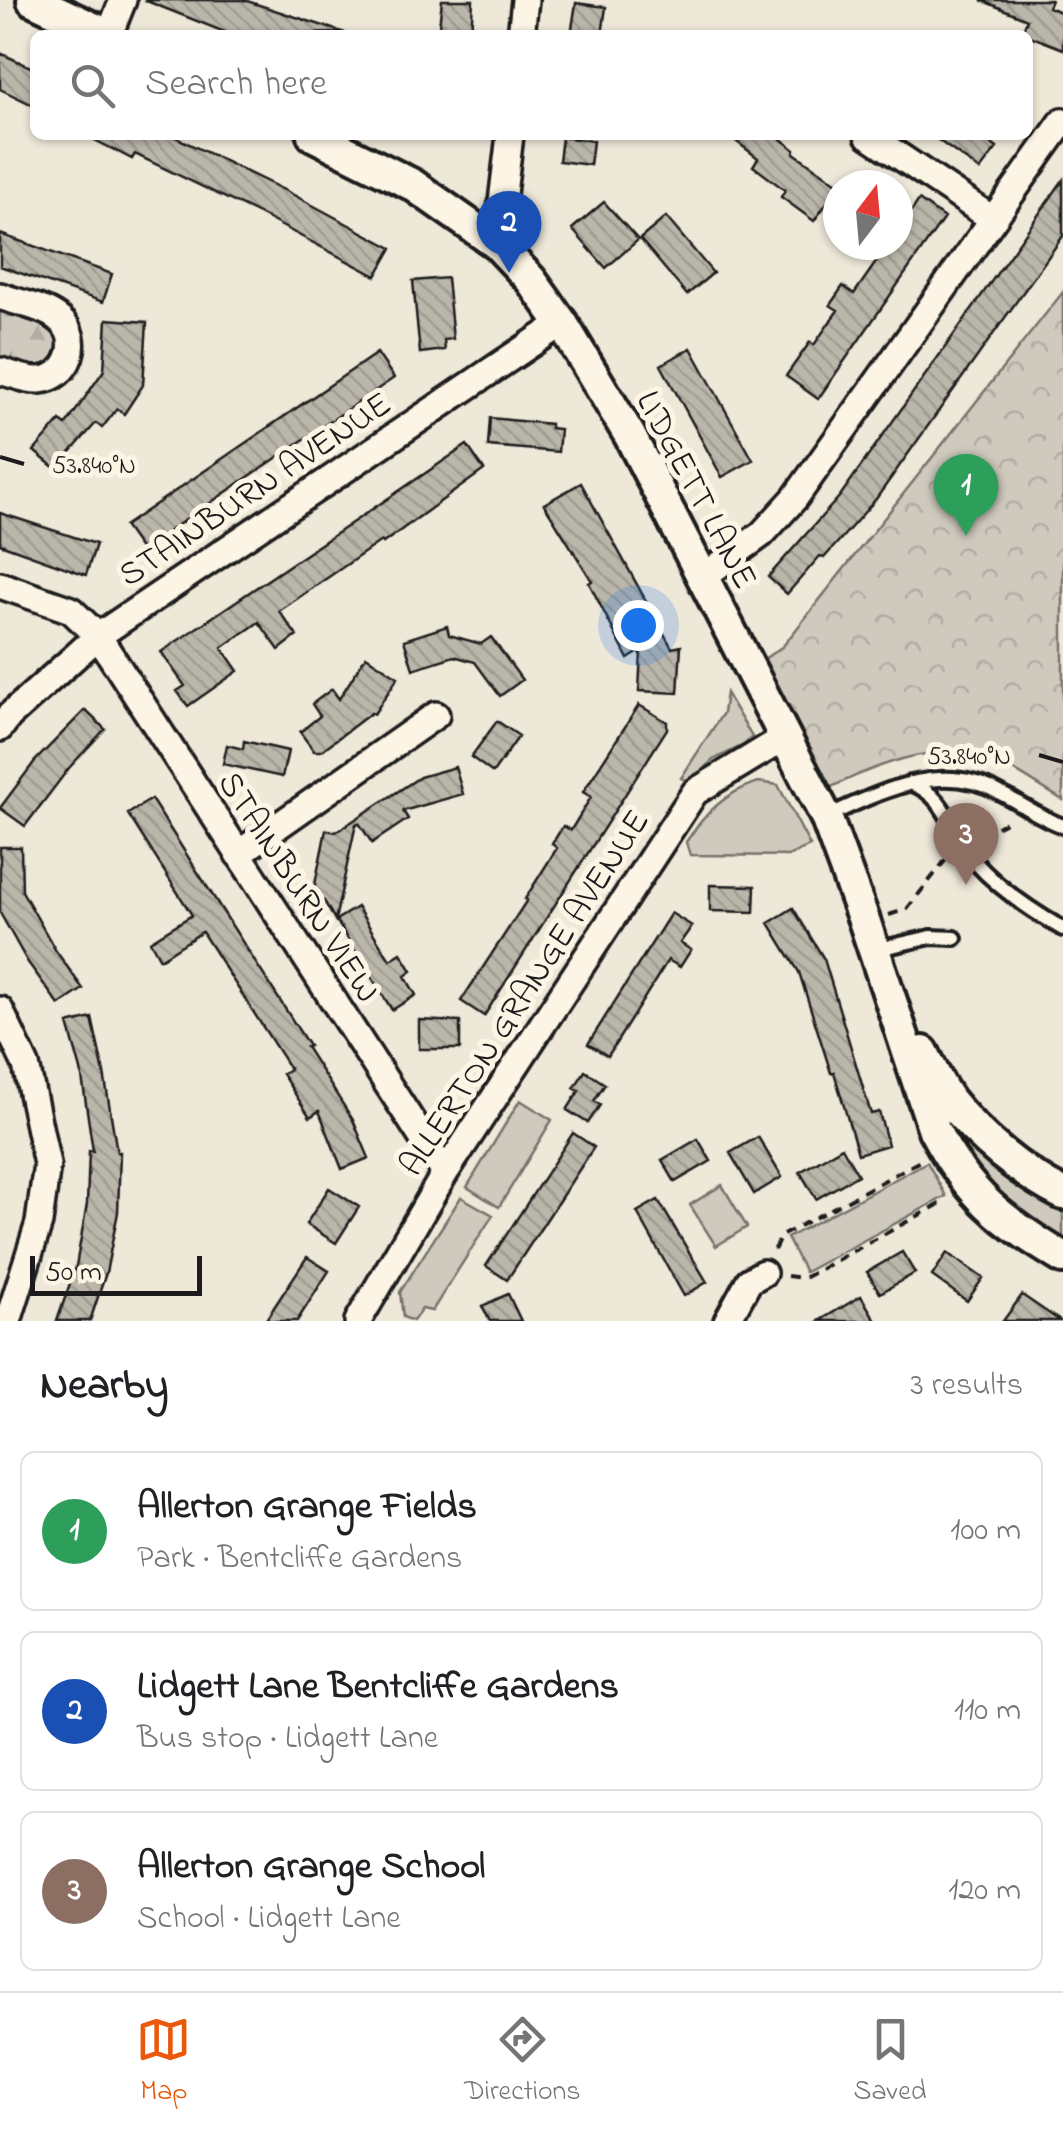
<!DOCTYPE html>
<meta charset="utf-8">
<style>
:root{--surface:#fff;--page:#f6f6f6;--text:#202124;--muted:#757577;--line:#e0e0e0;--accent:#ea580c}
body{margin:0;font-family:"Indie Flower",sans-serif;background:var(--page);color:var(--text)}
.compass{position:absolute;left:823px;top:170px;width:90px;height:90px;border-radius:50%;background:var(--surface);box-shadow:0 2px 8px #0004;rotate:16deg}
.scale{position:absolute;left:30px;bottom:25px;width:172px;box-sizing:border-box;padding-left:10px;border:5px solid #1c1c1c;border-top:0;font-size:28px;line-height:35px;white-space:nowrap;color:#1c1c1c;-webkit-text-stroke:8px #fcf5e5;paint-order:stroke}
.you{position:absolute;left:638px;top:625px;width:35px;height:35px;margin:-25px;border:8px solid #fff;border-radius:50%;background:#1a73e8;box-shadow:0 0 0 15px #1a73e833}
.badge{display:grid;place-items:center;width:65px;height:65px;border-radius:50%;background:var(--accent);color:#fff;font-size:32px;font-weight:700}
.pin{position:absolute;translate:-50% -82px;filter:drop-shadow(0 2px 5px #0008)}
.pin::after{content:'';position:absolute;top:52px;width:35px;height:30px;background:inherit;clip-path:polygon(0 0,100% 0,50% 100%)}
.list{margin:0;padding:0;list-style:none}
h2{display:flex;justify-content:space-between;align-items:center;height:130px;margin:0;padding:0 40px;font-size:42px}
h2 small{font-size:32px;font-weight:400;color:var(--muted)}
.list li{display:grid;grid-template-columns:65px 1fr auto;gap:30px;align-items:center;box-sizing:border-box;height:160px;margin:0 20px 20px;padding:0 20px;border:2px solid var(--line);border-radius:15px}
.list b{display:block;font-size:38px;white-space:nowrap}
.list p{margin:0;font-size:32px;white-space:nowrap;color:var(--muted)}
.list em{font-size:32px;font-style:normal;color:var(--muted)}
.icon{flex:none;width:55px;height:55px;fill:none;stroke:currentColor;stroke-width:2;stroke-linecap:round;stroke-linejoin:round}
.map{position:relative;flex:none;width:1063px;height:1321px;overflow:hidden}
.search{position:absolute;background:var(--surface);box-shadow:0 2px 8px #0004;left:30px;right:30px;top:30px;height:110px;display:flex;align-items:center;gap:25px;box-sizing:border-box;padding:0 35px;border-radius:15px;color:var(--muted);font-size:38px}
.sheet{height:670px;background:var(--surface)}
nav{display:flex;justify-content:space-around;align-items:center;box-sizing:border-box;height:140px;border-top:2px solid var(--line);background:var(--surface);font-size:28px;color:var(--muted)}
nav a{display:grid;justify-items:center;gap:5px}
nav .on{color:var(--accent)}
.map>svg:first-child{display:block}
.grass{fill:#cfcabd;stroke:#76736c;stroke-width:2.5}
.forest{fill:url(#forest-firs);stroke:#76736c;stroke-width:2.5}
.park{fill:url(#park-crowns);stroke:#76736c;stroke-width:2.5}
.building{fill:url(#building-back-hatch);stroke:#1c1c1c;stroke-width:2.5}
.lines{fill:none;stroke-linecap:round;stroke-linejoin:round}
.service-casing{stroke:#1c1c1c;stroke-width:20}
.minor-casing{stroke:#1c1c1c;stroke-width:32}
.tertiary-casing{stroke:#1c1c1c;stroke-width:38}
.path{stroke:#1c1c1c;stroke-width:4;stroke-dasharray:10 8;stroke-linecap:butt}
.service{stroke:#fcf5e5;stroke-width:12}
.minor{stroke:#fcf5e5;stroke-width:25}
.tertiary{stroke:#fcf5e5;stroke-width:30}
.ticks{fill:none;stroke:#1c1c1c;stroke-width:4}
.labels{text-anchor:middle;stroke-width:10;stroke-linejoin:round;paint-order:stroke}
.street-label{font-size:35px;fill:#1c1c1c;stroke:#fcf5e5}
.ticks-label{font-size:25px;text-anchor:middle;fill:#1c1c1c;stroke:#fcf5e5;stroke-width:10;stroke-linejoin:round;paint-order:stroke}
</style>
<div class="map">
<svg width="1063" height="1321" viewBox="0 0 1063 1321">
<defs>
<pattern id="forest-firs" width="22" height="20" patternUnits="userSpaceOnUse" patternTransform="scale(2.5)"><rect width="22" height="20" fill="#cfcabd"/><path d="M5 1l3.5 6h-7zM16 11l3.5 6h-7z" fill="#b1ada2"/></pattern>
<pattern id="park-crowns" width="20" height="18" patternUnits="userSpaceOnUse" patternTransform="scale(2.5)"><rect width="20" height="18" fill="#cfcabd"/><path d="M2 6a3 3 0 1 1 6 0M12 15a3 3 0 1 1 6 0" fill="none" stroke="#b1ada2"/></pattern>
<pattern id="building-back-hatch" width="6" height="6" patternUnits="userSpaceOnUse" patternTransform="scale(2.5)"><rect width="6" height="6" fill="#bab6aa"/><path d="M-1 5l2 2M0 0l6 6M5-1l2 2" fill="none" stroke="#9f9c92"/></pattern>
</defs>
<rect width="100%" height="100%" fill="#eee8d9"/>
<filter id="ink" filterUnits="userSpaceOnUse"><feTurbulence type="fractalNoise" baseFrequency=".01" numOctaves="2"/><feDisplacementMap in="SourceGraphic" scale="20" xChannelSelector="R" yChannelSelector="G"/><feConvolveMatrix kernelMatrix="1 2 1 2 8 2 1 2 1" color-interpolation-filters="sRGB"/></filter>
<g filter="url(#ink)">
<path class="grass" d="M 726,693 L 752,737 L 745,744 L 713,760 L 689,782 L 681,778 L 723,713 Z
M 758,782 L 778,785 L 810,846 L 788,856 L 690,855 L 686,842 C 705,813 725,793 758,782 Z
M 520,1100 L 552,1120 L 499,1207 L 467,1187 Z
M 939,1102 L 1063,1207 L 1063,1246 L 1006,1205 L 948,1134 Z
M 927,1162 L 946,1196 L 805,1272 L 787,1238 Z
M 722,1185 L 747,1227 L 716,1246 L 690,1205 Z
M 461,1197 L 493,1215 L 432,1311 L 422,1309 L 413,1321 L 403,1317 L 400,1292 Z"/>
<path class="forest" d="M 0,307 L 47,324 L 60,334 L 60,359 L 40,372 L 0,361 Z"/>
<path class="park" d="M 1063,292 L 1063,800 C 1043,789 1023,774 1002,764 C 936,734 873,768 814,795 L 749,669 L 783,646 Z"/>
<path class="building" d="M 144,0 L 244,0 L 345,33 L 232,35 Z
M 442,0 L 473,0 L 471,35 L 438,35 Z
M 981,0 L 1051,0 L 1048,7 L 1063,13 L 1063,49 L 1022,33 L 1027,19 Z
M 576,3 L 606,7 L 602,35 L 571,35 Z
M 0,53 L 35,69 L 35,106 L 0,89 Z
M 85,135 L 171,135 L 290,193 L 392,248 L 376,276 L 257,213 L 135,154 L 132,159 Z
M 728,135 L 776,135 L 795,150 L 794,153 L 840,185 L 814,221 L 781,197 L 785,190 L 753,166 L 758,158 Z
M 931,135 L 980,135 L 997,148 L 980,170 Z
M 562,137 L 593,141 L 590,165 L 559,161 Z
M 1063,180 L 1063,236 L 876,499 L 824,558 L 820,556 L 787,594 L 768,577 L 840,496 Z
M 919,200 L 944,218 L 818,399 L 786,376 L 810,342 L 814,345 L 838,310 L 830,305 L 843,286 L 854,294 L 888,245 L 898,245 L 898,231 Z
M 604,202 L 638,240 L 606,268 L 572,229 Z
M 666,217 L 713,273 L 687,295 L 640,239 Z
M 0,234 L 112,274 L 103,302 L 0,266 Z
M 447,278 L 453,339 L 444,340 L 445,350 L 420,353 L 413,281 Z
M 107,319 L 147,322 L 143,385 L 124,414 L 117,409 L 102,428 L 96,423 L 56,469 L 34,451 L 60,421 L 66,425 L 104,370 Z
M 691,348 L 753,460 L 722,477 L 661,365 Z
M 377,353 L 394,378 L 141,550 L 124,526 Z
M 490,418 L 550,424 L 550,428 L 560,429 L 558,452 L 488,446 Z
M 467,445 L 484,470 L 383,543 L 381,541 L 279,611 L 297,636 L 279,650 L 259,622 L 222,648 L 238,671 L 188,706 L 177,691 L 185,686 L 161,652 Z
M 581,483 L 672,648 L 681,646 L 678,693 L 639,691 L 641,651 L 628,659 L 589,583 L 592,581 L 544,504 Z
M 0,513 L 96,544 L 86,575 L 0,544 Z
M 447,626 L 449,635 L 481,644 L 491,637 L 522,680 L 500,696 L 475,662 L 454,656 L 413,669 L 404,640 Z
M 366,656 L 398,677 L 374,714 L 371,713 L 321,751 L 314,751 L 300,732 L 320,716 L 312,704 L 332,689 L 339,699 Z
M 639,705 L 667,722 L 667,729 L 484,1016 L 461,1001 L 527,900 L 525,899 L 557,848 L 552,844 L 563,826 L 571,830 L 591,797 L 583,792 Z
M 85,710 L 105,729 L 69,768 L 25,826 L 0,808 L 35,761 Z
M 497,721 L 519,736 L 493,773 L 471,757 Z
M 244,741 L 288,751 L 282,777 L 223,764 L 227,745 L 243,749 Z
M 455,767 L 463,794 L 403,811 L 408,819 L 372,843 L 359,823 L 356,824 L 335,920 L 324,901 L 312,899 L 326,830 L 336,832 L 420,777 Z
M 151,799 L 309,1046 L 306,1047 L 353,1120 L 369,1158 L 342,1169 L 319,1111 L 310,1117 L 282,1074 L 290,1069 L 202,932 L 160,959 L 150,941 L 192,915 L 128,814 Z
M 0,847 L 21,847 L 22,891 L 56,951 L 83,989 L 59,1005 L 27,961 L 0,913 Z
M 710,885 L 755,886 L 754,912 L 710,911 Z
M 357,907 L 390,960 L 401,953 L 412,971 L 405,976 L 416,995 L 392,1010 L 336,920 Z
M 793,908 L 824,959 L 871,1114 L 879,1112 L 888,1145 L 858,1154 L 834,1072 L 831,1073 L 799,972 L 769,923 Z
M 671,913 L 692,926 L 680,943 L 691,950 L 680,967 L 668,960 L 608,1056 L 588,1044 Z
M 92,1018 L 104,1073 L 117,1152 L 120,1152 L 118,1212 L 106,1273 L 90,1321 L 57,1321 L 76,1266 L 87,1204 L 89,1151 L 93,1151 L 81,1070 L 68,1024 Z
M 419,1020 L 460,1022 L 460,1049 L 419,1049 Z
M 585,1071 L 605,1084 L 594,1101 L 600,1105 L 588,1123 L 567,1110 L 579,1091 L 574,1088 Z
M 573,1133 L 594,1147 L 507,1280 L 486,1266 Z
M 758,1137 L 782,1177 L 754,1194 L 730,1153 Z
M 698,1139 L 711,1161 L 675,1182 L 662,1160 Z
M 842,1147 L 858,1175 L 816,1199 L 800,1172 Z
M 329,1188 L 359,1207 L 336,1243 L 306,1224 Z
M 658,1200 L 707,1282 L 684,1296 L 637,1212 Z
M 902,1252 L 915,1273 L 880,1293 L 867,1272 Z
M 947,1253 L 983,1278 L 967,1301 L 932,1276 Z
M 307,1257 L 329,1271 L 297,1321 L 265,1321 Z
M 508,1294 L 521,1321 L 490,1321 L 482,1306 Z
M 1022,1295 L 1060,1321 L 1003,1321 Z
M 861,1296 L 876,1321 L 819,1321 Z"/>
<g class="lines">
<defs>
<path id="service" d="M 910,783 C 947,795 951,833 974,861 C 999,889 1030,910 1063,929
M 828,816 C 883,791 942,760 1000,793 C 1022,804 1040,818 1063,826
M 874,950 L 931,937 L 955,938"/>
<path id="minor" d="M 109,35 L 123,0
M 521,35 L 525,0
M 868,135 L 991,218
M 497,244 L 510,135
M 0,296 C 18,303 46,307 60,320 C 83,339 69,378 40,380 C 27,381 12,374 0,371
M 704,576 L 762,534 L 795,498 L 1063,121
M 0,585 L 71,610 L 98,636 L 445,1173
M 0,728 L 9,716 L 98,636 L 562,323
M 238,854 L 436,715
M 0,1010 L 26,1065 L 47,1164 L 39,1223 L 8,1321
M 358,1321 L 445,1173 L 695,792 L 784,738
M 727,1321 L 749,1281 L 763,1273"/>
<path id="tertiary" d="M 33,0 L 108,35
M 313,135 L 413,185 L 497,244 L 531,280 L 562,323 L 630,436 L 826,817 L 865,923 L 934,1130 C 969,1196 1001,1220 1063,1258
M 923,1052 C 931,1068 939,1086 949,1100 C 979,1138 1020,1172 1063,1194"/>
</defs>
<use href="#service" class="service-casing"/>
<use href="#minor" class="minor-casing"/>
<use href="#tertiary" class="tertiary-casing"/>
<path class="path" d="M 981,836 L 1011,819
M 889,915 L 907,909 L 948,857
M 774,1250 L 781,1236 L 922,1160
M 787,1276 L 804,1278 L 947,1200"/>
<use href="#service" class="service"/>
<use href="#minor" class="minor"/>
<use href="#tertiary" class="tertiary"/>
</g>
</g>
<path class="ticks" d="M 0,457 L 24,464M 1039,755 L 1063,762"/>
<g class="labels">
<g class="street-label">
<text transform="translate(254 488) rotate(-34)" y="12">STAINBURN AVENUE</text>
<text transform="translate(698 489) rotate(62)" y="12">LIDGETT LANE</text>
<text transform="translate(300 886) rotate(57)" y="12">STAINBURN VIEW</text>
<text transform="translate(523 992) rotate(-57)" y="12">ALLERTON GRANGE AVENUE</text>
</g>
</g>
<g class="ticks-label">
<text x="94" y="473">53.840°N</text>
<text x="969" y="764">53.840°N</text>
</g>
</svg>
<svg class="compass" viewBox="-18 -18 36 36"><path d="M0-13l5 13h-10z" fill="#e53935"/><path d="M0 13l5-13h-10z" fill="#757577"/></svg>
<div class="scale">50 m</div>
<div class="you"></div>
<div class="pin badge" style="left:966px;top:536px;background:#2e9e5b">1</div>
<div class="pin badge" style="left:509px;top:273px;background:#1a4fb4">2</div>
<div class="pin badge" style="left:966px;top:885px;background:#8d6e63">3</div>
<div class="search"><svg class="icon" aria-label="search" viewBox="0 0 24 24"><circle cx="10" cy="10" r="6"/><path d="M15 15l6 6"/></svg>Search here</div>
</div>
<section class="sheet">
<h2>Nearby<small>3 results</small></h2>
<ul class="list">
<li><span class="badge" style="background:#2e9e5b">1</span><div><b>Allerton Grange Fields</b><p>Park · Bentcliffe Gardens</p></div><em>100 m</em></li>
<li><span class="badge" style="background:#1a4fb4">2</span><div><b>Lidgett Lane Bentcliffe Gardens</b><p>Bus stop · Lidgett Lane</p></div><em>110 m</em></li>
<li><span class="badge" style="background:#8d6e63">3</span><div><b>Allerton Grange School</b><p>School · Lidgett Lane</p></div><em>120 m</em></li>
</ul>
</section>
<nav>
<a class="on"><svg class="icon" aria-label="map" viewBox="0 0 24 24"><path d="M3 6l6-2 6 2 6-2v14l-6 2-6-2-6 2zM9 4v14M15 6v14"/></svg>Map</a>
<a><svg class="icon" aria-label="directions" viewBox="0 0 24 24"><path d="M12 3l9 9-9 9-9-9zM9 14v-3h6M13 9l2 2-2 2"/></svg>Directions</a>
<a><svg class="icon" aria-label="saved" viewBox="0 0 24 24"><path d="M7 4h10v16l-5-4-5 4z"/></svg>Saved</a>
</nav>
